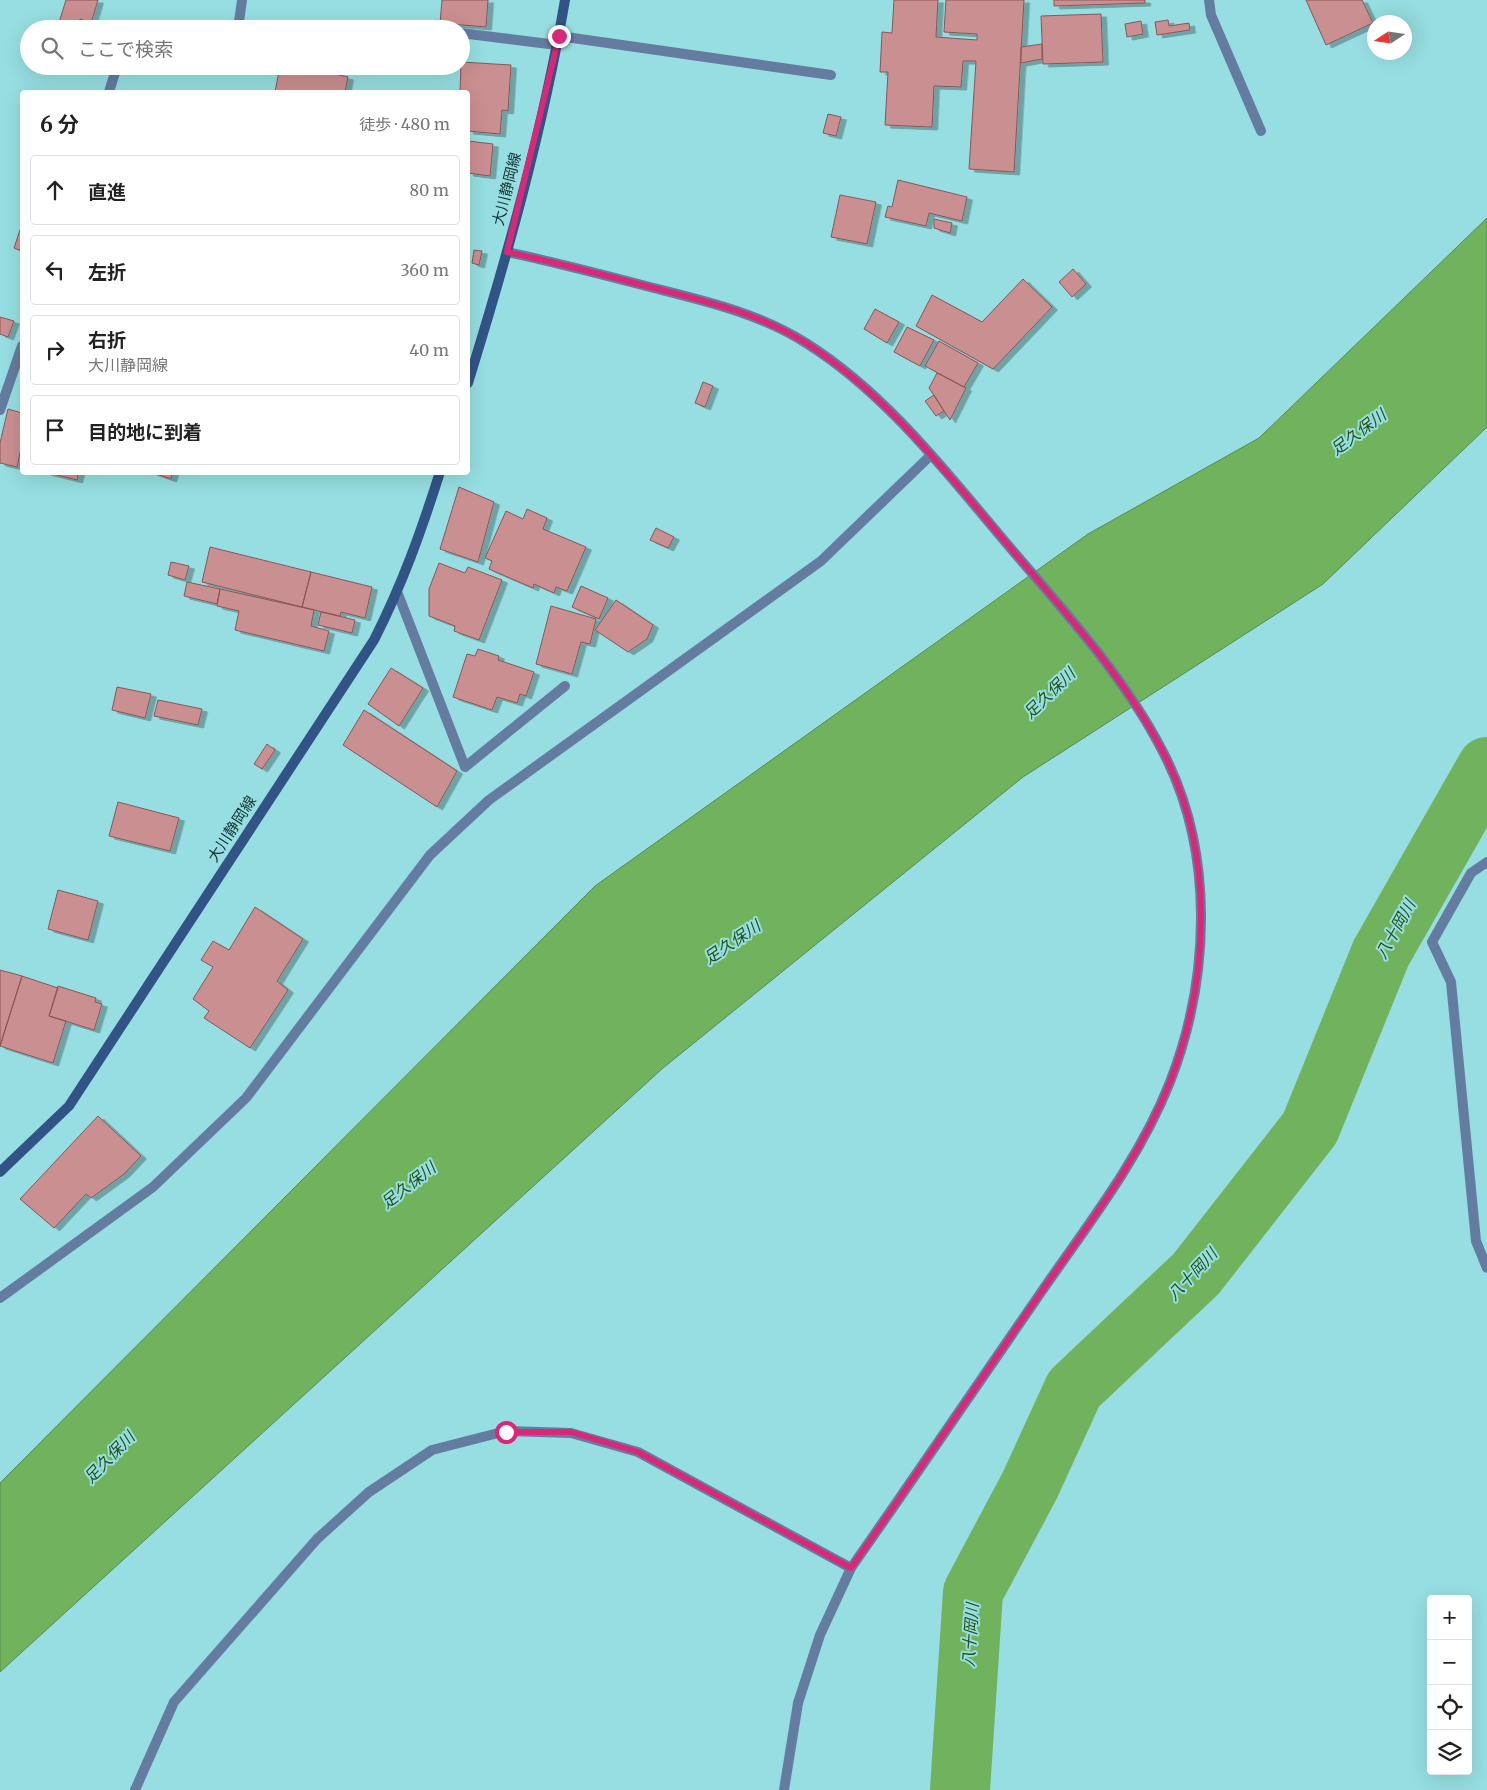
<!DOCTYPE html>
<html lang="ja">
<meta charset="utf-8">
<style>
:root{--surface:#fff;--page:#f6f6f6;--text:#222;--muted:#767676;--line:#e0e0e0}
body{margin:0;font-family:Merriweather,"Noto Sans JP",serif;background:var(--page);color:var(--text)}
.controls{position:absolute;right:15px;bottom:15px;display:grid;overflow:hidden;border-radius:5px;box-shadow:0 5px 20px #0002}
.controls button{width:45px;height:45px;display:grid;place-items:center;padding:0;border:0;border-bottom:1px solid var(--line);background:var(--surface);color:var(--text);font:25px sans-serif}
.compass{position:absolute;left:1367px;top:15px;width:45px;height:45px;border-radius:50%;background:var(--surface);box-shadow:0 5px 20px #0002;rotate:258deg}
.stop{position:absolute;width:15px;height:15px;margin:-11px;border:4px solid #db2777;border-radius:50%;background:#fff}
.stop.end{background:#db2777;border-color:#fff;box-shadow:0 1px 5px #0008}
.list{margin:0;padding:0;list-style:none}
h2{display:flex;justify-content:space-between;align-items:center;height:65px;margin:0;padding:0 20px;font-size:21px}
h2 small{font-size:16px;font-weight:400;color:var(--muted)}
.list li{display:grid;grid-template-columns:32px 1fr auto;gap:15px;align-items:center;box-sizing:border-box;height:70px;margin:0 10px 10px;padding:0 10px;border:1px solid var(--line);border-radius:5px}
.list b{display:block;font-size:19px;white-space:nowrap}
.list p{margin:0;font-size:16px;white-space:nowrap;color:var(--muted)}
.list em{font-size:16px;font-style:normal;color:var(--muted)}
.icon{flex:none;width:28px;height:28px;fill:none;stroke:currentColor;stroke-width:2;stroke-linecap:round;stroke-linejoin:round}
.map{position:relative;flex:none;width:1487px;height:1790px;overflow:hidden}
.search{position:absolute;background:var(--surface);box-shadow:0 5px 20px #0002;left:20px;top:20px;width:450px;height:55px;display:flex;align-items:center;gap:12px;box-sizing:border-box;padding:0 18px;border-radius:28px;color:var(--muted);font-size:19px}
.panel{position:absolute;background:var(--surface);box-shadow:0 5px 20px #0002;left:20px;top:90px;width:450px;height:385px;border-radius:5px}
.map>svg:first-child{display:block}
.water{fill:#70b35c;stroke:#548c50}
.lines{fill:none;stroke-linecap:round;stroke-linejoin:round}
.river{stroke:#70b35c;stroke-width:60}
.building{fill:#ca8f90;stroke:#8b5556;filter:url(#shadow)}
.minor{stroke:#647ca0;stroke-width:10}
.tertiary{stroke:#647ca0;stroke-width:10}
.secondary{stroke:#315386;stroke-width:10}
.route{stroke:#db2777;stroke-width:6}
.labels{text-anchor:middle;stroke-width:4;stroke-linejoin:round;paint-order:stroke}
.street-label{font-size:15px;fill:#133233;stroke:#96dee1}
.water-label{font-size:16px;font-style:italic;fill:#255015;stroke:#96dee1}
</style>
<div class="map">
<svg width="1487" height="1790" viewBox="0 0 1487 1790">
<defs>
<filter id="shadow"><feDropShadow dx="5.5" dy="3" stdDeviation="0" flood-color="#0004"/></filter>
</defs>
<rect width="100%" height="100%" fill="#96dee1"/>
<path class="water" d="M 1487,218 L 1487,427 L 1323,584 L 1023,777 L 663,1068 L 0,1672 L 0,1483 L 595,886 L 1088,534 L 1259,438 Z"/>
<g class="lines">
<path class="river" d="M 960,1790 L 973,1592 L 1030,1485 L 1074,1389 L 1196,1274 L 1310,1128 L 1381,953 L 1487,767"/>
</g>
<path class="building" d="M 66,0 L 98,0 L 91,23 L 80,19 L 77,29 L 57,29 Z
M 442,0 L 488,0 L 486,27 L 440,23 Z
M 894,0 L 938,0 L 936,37 L 977,40 L 977,34 L 944,32 L 946,0 L 1024,0 L 1014,172 L 969,169 L 976,61 L 963,61 L 961,87 L 934,86 L 932,127 L 885,125 L 888,72 L 880,72 L 882,32 L 892,33 Z
M 1054,0 L 1145,0 L 1145,3 L 1054,6 Z
M 1306,0 L 1362,0 L 1373,23 L 1326,45 Z
M 1101,14 L 1103,62 L 1043,64 L 1041,16 Z
M 1168,20 L 1169,26 L 1189,23 L 1190,30 L 1157,35 L 1155,22 Z
M 1141,21 L 1143,34 L 1127,37 L 1125,24 Z
M 1042,44 L 1042,59 L 1021,63 L 1021,47 Z
M 461,62 L 511,65 L 508,111 L 502,110 L 500,134 L 468,131 L 468,92 L 460,92 Z
M 280,66 L 300,66 L 348,77 L 345,92 L 275,92 Z
M 828,114 L 841,117 L 836,136 L 823,133 Z
M 468,141 L 493,144 L 490,176 L 468,173 Z
M 898,180 L 967,197 L 962,221 L 929,213 L 926,226 L 885,217 L 888,206 L 892,207 Z
M 840,195 L 876,202 L 867,244 L 831,237 Z
M 934,219 L 952,223 L 950,233 L 934,228 Z
M 22,224 L 22,251 L 14,248 Z
M 474,250 L 482,251 L 479,265 L 472,263 Z
M 1073,269 L 1086,284 L 1072,297 L 1059,282 Z
M 1023,279 L 1052,307 L 993,369 L 916,326 L 932,295 L 982,322 Z
M 875,309 L 899,322 L 887,343 L 864,329 Z
M 0,317 L 14,321 L 8,337 L 0,334 Z
M 907,327 L 934,340 L 920,366 L 894,352 Z
M 939,341 L 978,363 L 964,387 L 925,366 Z
M 937,373 L 966,388 L 950,420 L 929,388 Z
M 703,382 L 713,386 L 705,407 L 695,403 Z
M 934,395 L 944,411 L 936,416 L 925,401 Z
M 8,409 L 22,413 L 22,444 L 17,467 L 0,463 L 0,443 Z
M 45,472 L 79,472 L 77,480 Z
M 151,472 L 173,472 L 171,479 Z
M 459,487 L 494,502 L 478,562 L 440,549 Z
M 527,509 L 547,518 L 543,529 L 586,547 L 567,591 L 556,587 L 554,593 L 534,584 L 533,588 L 489,569 L 492,561 L 485,558 L 506,511 L 523,519 Z
M 656,528 L 674,537 L 668,548 L 650,540 Z
M 210,547 L 311,572 L 302,607 L 202,582 Z
M 171,562 L 189,566 L 185,580 L 168,575 Z
M 439,563 L 465,573 L 468,567 L 502,580 L 479,640 L 454,631 L 455,626 L 429,616 L 429,589 Z
M 311,572 L 372,587 L 365,618 L 341,612 L 340,616 L 302,607 Z
M 187,582 L 220,589 L 217,604 L 184,596 Z
M 581,586 L 608,598 L 599,619 L 572,607 Z
M 220,589 L 314,610 L 311,626 L 329,631 L 324,651 L 235,630 L 239,611 L 217,606 Z
M 616,600 L 653,625 L 647,639 L 628,652 L 595,630 Z
M 551,606 L 596,619 L 590,644 L 581,642 L 572,674 L 536,664 Z
M 321,612 L 355,620 L 352,633 L 318,625 Z
M 478,649 L 499,656 L 498,660 L 534,672 L 526,696 L 520,694 L 517,703 L 497,697 L 492,710 L 453,697 L 467,654 L 475,656 Z
M 391,668 L 423,688 L 399,726 L 368,704 Z
M 117,687 L 151,694 L 145,718 L 112,710 Z
M 158,700 L 202,709 L 198,725 L 154,716 Z
M 364,710 L 457,771 L 437,807 L 343,745 Z
M 267,744 L 275,750 L 262,769 L 254,764 Z
M 118,802 L 179,818 L 170,851 L 109,836 Z
M 58,890 L 98,901 L 88,940 L 48,929 Z
M 255,907 L 303,939 L 277,981 L 288,990 L 250,1048 L 204,1018 L 209,1011 L 193,999 L 213,967 L 201,960 L 213,941 L 229,950 Z
M 0,970 L 22,976 L 0,1046 Z
M 22,976 L 58,988 L 49,1016 L 66,1021 L 53,1063 L 0,1046 Z
M 58,986 L 96,998 L 95,1002 L 102,1004 L 94,1030 L 49,1016 Z
M 98,1116 L 141,1156 L 124,1174 L 91,1198 L 86,1194 L 54,1228 L 20,1199 Z"/>
<g class="lines">
<path class="minor" d="M 1209,0 L 1211,15 L 1261,131
M 129,29 L 159,29
M 238,29 L 242,0
M 461,33 L 557,45
M 559,36 L 831,75
M 109,92 L 117,66
M 0,410 L 22,346
M 398,594 L 465,767 L 565,686
M 1487,862 L 1471,873 L 1432,942 L 1451,982 L 1476,1241 L 1487,1268
M 0,1298 L 153,1187 L 246,1098 L 430,855 L 489,800 L 821,561 L 931,455
M 135,1790 L 174,1702 L 317,1539 L 369,1492 L 432,1450 L 506,1431 L 571,1433 L 638,1452 L 851,1568
M 784,1790 L 798,1703"/>
<path class="tertiary" d="M 507,252 C 554,262 600,274 646,286 C 701,300 757,312 806,343 C 884,392 943,468 1002,538 C 1059,606 1122,672 1163,752 C 1215,852 1210,979 1170,1082 C 1140,1158 1090,1222 1044,1288 C 980,1381 916,1475 851,1568 L 820,1635 L 798,1703"/>
<path class="secondary" d="M 468,383 C 507,257 543,129 565,0
M 0,1172 L 69,1106 L 374,640 C 402,585 421,532 440,472"/>
</g>
<g class="lines">
<path class="route" d="M 506,1432 L 571,1432 L 638,1452 L 851,1568 C 916,1475 980,1381 1044,1288 C 1090,1222 1140,1158 1170,1082 C 1210,978 1215,852 1163,752 C 1122,672 1059,606 1002,538 C 943,468 883,392 806,343 C 757,312 701,300 646,286 C 600,274 554,262 507,252 L 559,36"/>
</g>
<g class="labels">
<g class="street-label">
<text transform="translate(507 189) rotate(-76)" y="5">大川静岡線</text>
<text transform="translate(232 829) rotate(-57)" y="5">大川静岡線</text>
</g>
<g class="water-label">
<text transform="translate(1358 432) rotate(-37)" y="6">足久保川</text>
<text transform="translate(1049 693) rotate(-44)" y="6">足久保川</text>
<text transform="translate(1395 929) rotate(-61)" y="6">八十岡川</text>
<text transform="translate(732 942) rotate(-34)" y="6">足久保川</text>
<text transform="translate(408 1185) rotate(-38)" y="6">足久保川</text>
<text transform="translate(1192 1274) rotate(-47)" y="6">八十岡川</text>
<text transform="translate(109 1457) rotate(-46)" y="6">足久保川</text>
<text transform="translate(970 1635) rotate(-86)" y="6">八十岡川</text>
</g>
</g>
</svg>
<div class="controls">
<button>+</button>
<button>−</button>
<button><svg class="icon" aria-label="locate" viewBox="0 0 24 24"><circle cx="12" cy="12" r="6"/><path d="M12 2v4M12 18v4M2 12h4M18 12h4"/></svg></button>
<button><svg class="icon" aria-label="layers" viewBox="0 0 24 24"><path d="M12 4l9 5-9 5-9-5zM3 14l9 5 9-5"/></svg></button>
</div>
<svg class="compass" viewBox="-18 -18 36 36"><path d="M0-13l5 13h-10z" fill="#e53935"/><path d="M0 13l5-13h-10z" fill="#767676"/></svg>
<div class="stop" style="left:506px;top:1432px"></div>
<div class="stop end" style="left:559px;top:36px"></div>
<div class="search"><svg class="icon" aria-label="search" viewBox="0 0 24 24"><circle cx="10" cy="10" r="6"/><path d="M15 15l6 6"/></svg>ここで検索</div>
<section class="panel">
<h2>6 分<small>徒歩 · 480 m</small></h2>
<ul class="list">
<li><svg class="icon" aria-label="ahead" viewBox="0 0 24 24"><path d="M12 20V5M6 11l6-6 6 6"/></svg><div><b>直進</b></div><em>80 m</em></li>
<li><svg class="icon" aria-label="left" viewBox="0 0 24 24"><path d="M17 20v-9H6M10 6l-5 5 5 5"/></svg><div><b>左折</b></div><em>360 m</em></li>
<li><svg class="icon" aria-label="right" viewBox="0 0 24 24"><path d="M7 20v-9h11M14 6l5 5-5 5"/></svg><div><b>右折</b><p>大川静岡線</p></div><em>40 m</em></li>
<li><svg class="icon" aria-label="arrive" viewBox="0 0 24 24"><path d="M6 21V4h12l-3 4 3 4H6"/></svg><div><b>目的地に到着</b></div></li>
</ul>
</section>
</div>
